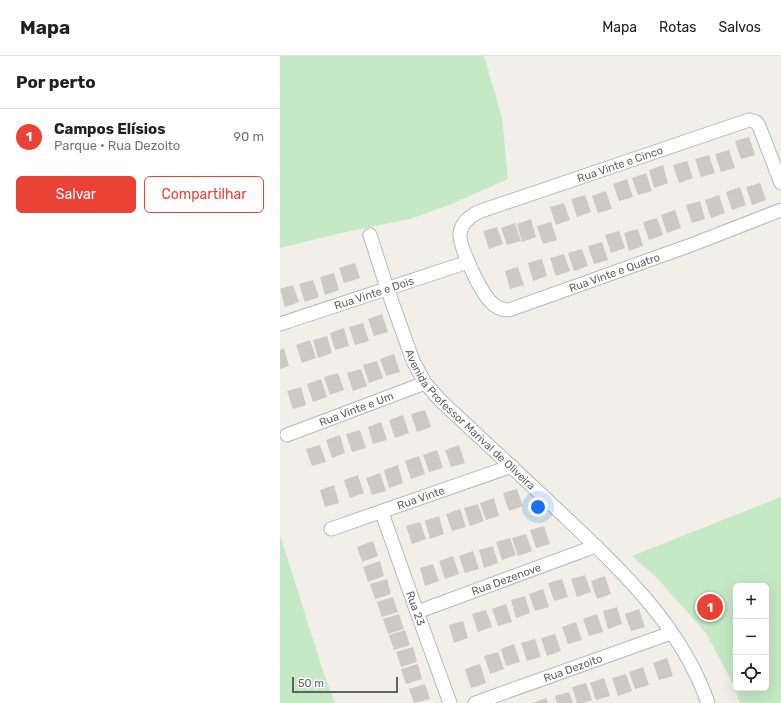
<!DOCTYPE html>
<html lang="pt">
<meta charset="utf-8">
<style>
:root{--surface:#fff;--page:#f6f6f6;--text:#202124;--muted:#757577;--line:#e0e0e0;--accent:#ea4335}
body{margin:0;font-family:Rubik,sans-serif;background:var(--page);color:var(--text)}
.controls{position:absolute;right:12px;bottom:12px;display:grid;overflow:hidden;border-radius:6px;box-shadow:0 4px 16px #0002}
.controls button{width:36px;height:36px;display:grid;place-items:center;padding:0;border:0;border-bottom:1px solid var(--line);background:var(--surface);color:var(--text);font:20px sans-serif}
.scale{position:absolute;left:12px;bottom:10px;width:106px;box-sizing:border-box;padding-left:4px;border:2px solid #5f6368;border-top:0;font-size:11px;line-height:14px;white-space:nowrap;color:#5f6368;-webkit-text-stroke:3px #fff;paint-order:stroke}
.you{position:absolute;left:258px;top:451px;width:14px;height:14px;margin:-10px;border:3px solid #fff;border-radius:50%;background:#1a73e8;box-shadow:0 0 0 6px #1a73e833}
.badge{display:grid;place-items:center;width:26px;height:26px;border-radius:50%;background:var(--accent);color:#fff;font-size:13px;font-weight:700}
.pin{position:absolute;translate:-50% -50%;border:2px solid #fff;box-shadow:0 1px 4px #0006}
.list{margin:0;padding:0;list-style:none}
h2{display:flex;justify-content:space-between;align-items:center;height:52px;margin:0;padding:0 16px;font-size:17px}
h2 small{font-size:13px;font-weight:400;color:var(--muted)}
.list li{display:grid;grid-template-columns:26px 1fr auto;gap:12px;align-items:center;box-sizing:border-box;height:56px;padding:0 16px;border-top:1px solid var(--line)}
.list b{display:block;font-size:15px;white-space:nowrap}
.list p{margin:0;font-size:13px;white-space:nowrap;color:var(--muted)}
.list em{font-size:13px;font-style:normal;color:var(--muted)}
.actions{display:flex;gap:8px;padding:12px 16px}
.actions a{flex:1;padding:9px 0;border:1px solid var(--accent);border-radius:6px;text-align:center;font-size:14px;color:var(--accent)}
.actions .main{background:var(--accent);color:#fff}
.icon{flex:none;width:22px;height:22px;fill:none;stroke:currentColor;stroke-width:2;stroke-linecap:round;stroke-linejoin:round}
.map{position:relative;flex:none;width:501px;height:647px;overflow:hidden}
header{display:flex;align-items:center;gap:24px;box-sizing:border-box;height:56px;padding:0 20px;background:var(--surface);border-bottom:1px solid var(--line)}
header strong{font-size:19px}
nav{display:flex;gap:22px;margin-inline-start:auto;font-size:14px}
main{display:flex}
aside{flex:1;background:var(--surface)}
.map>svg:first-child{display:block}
.green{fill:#c5e8c5;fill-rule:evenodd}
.building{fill:#cccac5}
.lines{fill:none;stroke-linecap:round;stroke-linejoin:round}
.street-casing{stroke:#b5b8bc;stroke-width:15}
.street{stroke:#fff;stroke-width:13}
.labels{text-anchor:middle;stroke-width:4;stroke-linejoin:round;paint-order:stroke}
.street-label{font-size:11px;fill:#5f6368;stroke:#fff}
</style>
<header>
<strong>Mapa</strong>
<nav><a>Mapa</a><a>Rotas</a><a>Salvos</a></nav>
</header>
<main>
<aside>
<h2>Por perto<small></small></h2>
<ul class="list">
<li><span class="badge">1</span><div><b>Campos Elísios</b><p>Parque · Rua Dezoito</p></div><em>90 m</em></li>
</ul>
<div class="actions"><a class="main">Salvar</a><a>Compartilhar</a></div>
</aside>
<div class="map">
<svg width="501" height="647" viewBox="0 0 501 647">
<rect width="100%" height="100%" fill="#f1efe8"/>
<path class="green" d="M 0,0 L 204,0 L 222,62 L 228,123 L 169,149 L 130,163 L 70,175 L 0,192 Z
M 501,441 L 501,647 L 460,647 L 450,622 L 426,577 L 376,521 L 352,500 ZM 456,530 L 486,530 L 486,632 L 456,632 Z
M 0,479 L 44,618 L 55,647 L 0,647 Z"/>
<path class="building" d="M 469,81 L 475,99 L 461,103 L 455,85 Z
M 449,94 L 455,112 L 441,116 L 435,98 Z
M 429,99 L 435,117 L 421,121 L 415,103 Z
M 407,105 L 413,122 L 399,127 L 393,109 Z
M 383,109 L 388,127 L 374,132 L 369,114 Z
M 366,117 L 372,135 L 358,139 L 352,122 Z
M 347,123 L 353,141 L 339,145 L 333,128 Z
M 480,127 L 486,144 L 472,149 L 466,131 Z
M 460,131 L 466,149 L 452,154 L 446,136 Z
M 326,135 L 332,153 L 318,157 L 312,140 Z
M 305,139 L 311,156 L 297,161 L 291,143 Z
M 439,139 L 445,157 L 431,162 L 425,144 Z
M 420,145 L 425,163 L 412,167 L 406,149 Z
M 284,147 L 290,164 L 276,169 L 270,151 Z
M 395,154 L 401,172 L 387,177 L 381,159 Z
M 377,162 L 383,179 L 369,184 L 363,166 Z
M 251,163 L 256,181 L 242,186 L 237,168 Z
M 271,166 L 277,184 L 263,188 L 257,170 Z
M 235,167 L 241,185 L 227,189 L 221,172 Z
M 217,171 L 223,188 L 209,193 L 203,175 Z
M 358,173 L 363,190 L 349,195 L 344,177 Z
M 339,175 L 345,192 L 331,197 L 325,179 Z
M 322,186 L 328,204 L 314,208 L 308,190 Z
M 302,193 L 308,210 L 294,215 L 288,197 Z
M 284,198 L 290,215 L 276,220 L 270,202 Z
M 262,203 L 267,220 L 253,225 L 248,207 Z
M 75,207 L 80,222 L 64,227 L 59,212 Z
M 238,211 L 244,229 L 230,233 L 225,215 Z
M 54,217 L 59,234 L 45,239 L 40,221 Z
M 33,224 L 39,241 L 25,246 L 19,228 Z
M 13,229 L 19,246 L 5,251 L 0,233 Z
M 102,258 L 108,276 L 94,280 L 88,263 Z
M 83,267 L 89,285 L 75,289 L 69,271 Z
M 64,272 L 69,290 L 55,294 L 50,277 Z
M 47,280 L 52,297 L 38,302 L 33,284 Z
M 30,284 L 36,302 L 22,307 L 16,289 Z
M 4,292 L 9,310 L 0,313 L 0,294 Z
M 114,298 L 120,316 L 106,320 L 100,303 Z
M 97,305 L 103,322 L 89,327 L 83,309 Z
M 81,313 L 87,330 L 73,335 L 67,317 Z
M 58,317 L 64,334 L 50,339 L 44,321 Z
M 41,323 L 47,341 L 33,346 L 27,328 Z
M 21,331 L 26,349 L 13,353 L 7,335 Z
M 145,354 L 151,371 L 137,376 L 131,358 Z
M 123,359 L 129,377 L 115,382 L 109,364 Z
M 101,366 L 107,384 L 93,388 L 88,371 Z
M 80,374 L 86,392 L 72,396 L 66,378 Z
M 60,379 L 65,397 L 52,402 L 46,384 Z
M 40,389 L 46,406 L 32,410 L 26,393 Z
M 179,389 L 185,407 L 171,411 L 165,394 Z
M 157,394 L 163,412 L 149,416 L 143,399 Z
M 139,400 L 145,418 L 131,423 L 125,405 Z
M 118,409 L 123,427 L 109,432 L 104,414 Z
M 100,417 L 106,435 L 92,439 L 86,422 Z
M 78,419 L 84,437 L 70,442 L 64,424 Z
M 54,429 L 59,447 L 45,451 L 40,434 Z
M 237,433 L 243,450 L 229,455 L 223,437 Z
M 214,442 L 219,460 L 206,464 L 200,447 Z
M 198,448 L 204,465 L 190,470 L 184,452 Z
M 180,453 L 186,471 L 172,475 L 166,458 Z
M 159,460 L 164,478 L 150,483 L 145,465 Z
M 140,466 L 146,483 L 132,488 L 126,470 Z
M 264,470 L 270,488 L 256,492 L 250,474 Z
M 246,478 L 252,495 L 238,500 L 232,482 Z
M 230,482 L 236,499 L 222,504 L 216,486 Z
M 93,485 L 98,500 L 82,506 L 77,491 Z
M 213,490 L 218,507 L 204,512 L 199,494 Z
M 193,495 L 199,513 L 185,517 L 179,500 Z
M 173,500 L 179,518 L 165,523 L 159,505 Z
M 100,505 L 104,520 L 88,526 L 83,511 Z
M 153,508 L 159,525 L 145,530 L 140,512 Z
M 305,519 L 311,536 L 297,541 L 291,523 Z
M 325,520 L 331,538 L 317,543 L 311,525 Z
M 107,523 L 111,538 L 95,543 L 90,528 Z
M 282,523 L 288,541 L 274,545 L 268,527 Z
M 263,533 L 269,551 L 255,555 L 249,538 Z
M 245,540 L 250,557 L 236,562 L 231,544 Z
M 113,541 L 118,556 L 102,561 L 97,546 Z
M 226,548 L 232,566 L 218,570 L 212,553 Z
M 337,551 L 342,568 L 328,573 L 323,555 Z
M 359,553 L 365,571 L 351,575 L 345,558 Z
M 206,554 L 212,571 L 198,576 L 192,558 Z
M 119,558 L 124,573 L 108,578 L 103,563 Z
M 317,558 L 323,576 L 309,580 L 303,563 Z
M 183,565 L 188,582 L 174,587 L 169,569 Z
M 296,566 L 302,584 L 288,588 L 282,571 Z
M 125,574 L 130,589 L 114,594 L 109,579 Z
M 275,578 L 281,595 L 267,600 L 261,582 Z
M 255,583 L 261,601 L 247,605 L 241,587 Z
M 234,588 L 240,606 L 226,610 L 221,593 Z
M 133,591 L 137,606 L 121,611 L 116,596 Z
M 218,596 L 224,613 L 210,618 L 204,600 Z
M 387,602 L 393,620 L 379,624 L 373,607 Z
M 138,608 L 142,623 L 126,628 L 121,613 Z
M 200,608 L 206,627 L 191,632 L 185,613 Z
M 363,611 L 369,629 L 355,633 L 349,616 Z
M 346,618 L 352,635 L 338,640 L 332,622 Z
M 324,622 L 330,640 L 316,644 L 310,627 Z
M 306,627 L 312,644 L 303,647 L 297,647 L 292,631 Z
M 145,628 L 150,643 L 134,647 L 129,633 Z
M 289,636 L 293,647 L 277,647 L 275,640 Z
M 266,642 L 268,647 L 252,647 Z"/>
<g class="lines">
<defs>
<g id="street">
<path id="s1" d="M 501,127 L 479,70 L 476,66 L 469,64 L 198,156 C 189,161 181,167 180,178 C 179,191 201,236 210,245 C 215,251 221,254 229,254 L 411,189 L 501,154"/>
<path id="s2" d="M 90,179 L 107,232 L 133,305 L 145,327 L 161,345 C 201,382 241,420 281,457 C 340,513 401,569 428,647"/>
<path id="s3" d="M 0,268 L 188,206"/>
<path id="s4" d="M 7,379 L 145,327"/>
<path id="s5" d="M 102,457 L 137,556 L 170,647"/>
<path id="s6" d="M 51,473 L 232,410"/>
<path id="s7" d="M 137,556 L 316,490"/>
<path id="s8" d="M 195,647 L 391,577"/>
</g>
</defs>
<use href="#street" class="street-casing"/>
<use href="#street" class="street"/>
</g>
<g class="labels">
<g class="street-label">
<text transform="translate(340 108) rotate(-19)" y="4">Rua Vinte e Cinco</text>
<text dy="4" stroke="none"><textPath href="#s1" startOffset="597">Rua Vinte e Quatro</textPath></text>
<text dy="4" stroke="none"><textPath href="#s3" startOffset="99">Rua Vinte e Dois</textPath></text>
<text dy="4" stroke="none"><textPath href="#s4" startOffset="74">Rua Vinte e Um</textPath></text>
<text dy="4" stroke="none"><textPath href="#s2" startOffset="215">Avenida Professor Marival de Oliveira</textPath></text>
<text dy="4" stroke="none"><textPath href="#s6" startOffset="95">Rua Vinte</textPath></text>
<text dy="4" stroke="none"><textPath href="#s7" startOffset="95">Rua Dezenove</textPath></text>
<text dy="4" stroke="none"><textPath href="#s5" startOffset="101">Rua 23</textPath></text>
<text dy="4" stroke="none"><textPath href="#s8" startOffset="104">Rua Dezoito</textPath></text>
</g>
</g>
</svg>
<div class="controls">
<button>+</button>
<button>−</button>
<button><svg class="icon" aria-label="locate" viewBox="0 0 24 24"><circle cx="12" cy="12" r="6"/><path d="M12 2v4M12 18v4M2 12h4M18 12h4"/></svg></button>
</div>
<div class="scale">50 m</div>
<div class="you"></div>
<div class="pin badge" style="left:430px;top:551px">1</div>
</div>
</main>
